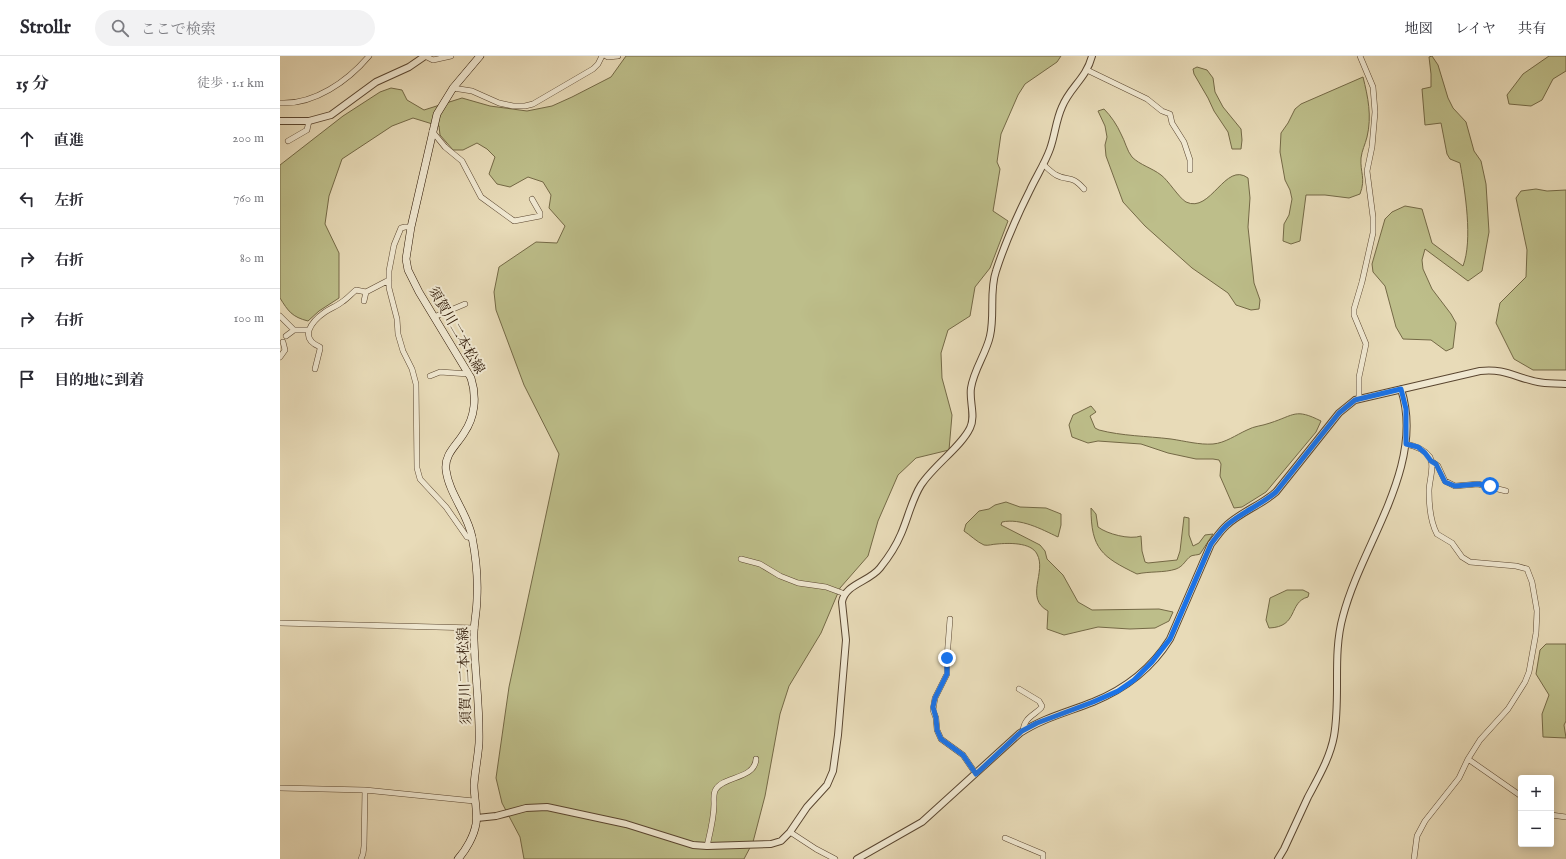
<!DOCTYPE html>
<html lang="ja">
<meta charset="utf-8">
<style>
:root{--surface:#fff;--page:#f2f2f3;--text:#2b2b33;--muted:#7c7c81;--line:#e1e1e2}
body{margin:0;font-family:"IM FELL English","Noto Serif JP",serif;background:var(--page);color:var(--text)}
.controls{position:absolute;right:12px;bottom:12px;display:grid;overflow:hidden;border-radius:4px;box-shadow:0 2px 10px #0003}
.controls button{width:36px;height:36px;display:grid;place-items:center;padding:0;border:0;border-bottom:1px solid var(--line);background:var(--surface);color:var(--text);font:20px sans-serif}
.stop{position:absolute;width:12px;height:12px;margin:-9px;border:3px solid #1a73e8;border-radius:50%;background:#fff}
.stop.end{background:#1a73e8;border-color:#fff;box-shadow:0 1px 4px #0008}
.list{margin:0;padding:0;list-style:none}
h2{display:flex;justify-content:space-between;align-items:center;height:52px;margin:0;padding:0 16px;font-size:17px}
h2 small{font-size:13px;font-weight:400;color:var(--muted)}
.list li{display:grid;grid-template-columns:26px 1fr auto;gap:12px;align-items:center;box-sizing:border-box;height:60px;padding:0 16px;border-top:1px solid var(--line)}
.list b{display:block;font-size:15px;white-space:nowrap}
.list em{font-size:13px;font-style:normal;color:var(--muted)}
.icon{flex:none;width:22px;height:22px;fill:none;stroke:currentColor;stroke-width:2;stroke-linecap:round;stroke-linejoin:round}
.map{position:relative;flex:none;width:1286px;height:803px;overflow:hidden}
header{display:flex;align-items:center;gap:24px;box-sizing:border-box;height:56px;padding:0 20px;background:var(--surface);border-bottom:1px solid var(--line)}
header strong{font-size:19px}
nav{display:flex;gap:22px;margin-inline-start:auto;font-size:14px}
.search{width:280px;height:36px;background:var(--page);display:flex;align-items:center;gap:10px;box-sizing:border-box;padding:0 14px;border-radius:22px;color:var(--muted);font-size:15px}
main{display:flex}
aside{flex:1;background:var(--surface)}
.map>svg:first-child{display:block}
.green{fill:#bdbe8a;stroke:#746946}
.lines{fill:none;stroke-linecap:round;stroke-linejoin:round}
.minor-casing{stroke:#5a4630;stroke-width:6}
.tertiary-casing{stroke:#5a4630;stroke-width:8}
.secondary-casing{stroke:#2a1402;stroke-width:8}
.minor{stroke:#f0e8d1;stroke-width:5}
.tertiary{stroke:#f0e8d1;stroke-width:6}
.secondary{stroke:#f0e8d1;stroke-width:7}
.route{stroke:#1a73e8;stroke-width:5}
.labels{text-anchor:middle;stroke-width:4;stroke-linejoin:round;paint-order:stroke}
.street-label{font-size:14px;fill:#2a1402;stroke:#f0e8d1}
</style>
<header>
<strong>Strollr</strong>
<div class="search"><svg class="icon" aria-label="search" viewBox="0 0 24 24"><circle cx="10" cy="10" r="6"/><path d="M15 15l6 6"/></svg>ここで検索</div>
<nav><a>地図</a><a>レイヤ</a><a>共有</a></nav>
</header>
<main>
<aside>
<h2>15 分<small>徒歩 · 1.1 km</small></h2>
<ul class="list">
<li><svg class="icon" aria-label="ahead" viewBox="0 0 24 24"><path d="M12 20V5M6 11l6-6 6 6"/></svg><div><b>直進</b></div><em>200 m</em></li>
<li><svg class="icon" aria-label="left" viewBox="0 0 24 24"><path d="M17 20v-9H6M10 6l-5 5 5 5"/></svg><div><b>左折</b></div><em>760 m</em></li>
<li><svg class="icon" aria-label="right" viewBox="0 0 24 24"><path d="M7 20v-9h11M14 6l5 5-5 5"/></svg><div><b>右折</b></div><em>80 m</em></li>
<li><svg class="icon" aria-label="right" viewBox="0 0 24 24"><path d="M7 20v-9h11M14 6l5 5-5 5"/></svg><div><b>右折</b></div><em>100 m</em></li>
<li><svg class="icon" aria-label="arrive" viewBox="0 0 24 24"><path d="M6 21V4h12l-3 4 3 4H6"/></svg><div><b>目的地に到着</b></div></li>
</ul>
</aside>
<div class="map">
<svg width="1286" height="803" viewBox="0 0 1286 803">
<rect width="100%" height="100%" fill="#e8dbb8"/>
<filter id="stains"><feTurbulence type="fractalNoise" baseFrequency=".005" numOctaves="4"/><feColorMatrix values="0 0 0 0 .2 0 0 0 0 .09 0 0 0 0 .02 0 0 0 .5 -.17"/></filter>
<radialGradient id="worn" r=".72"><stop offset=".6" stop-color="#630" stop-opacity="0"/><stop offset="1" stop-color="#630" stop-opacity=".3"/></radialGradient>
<path class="green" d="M 346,0 L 781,0 L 777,6 L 745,28 L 738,39 L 721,78 L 717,106 L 720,113 L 713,155 L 728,165 L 710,212 L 695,231 L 690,260 L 668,274 L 661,297 L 662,322 L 672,359 L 669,394 L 636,402 L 618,419 L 598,465 L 588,500 L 560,532 L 541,577 L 509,630 L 500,658 L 485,740 L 473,786 L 464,803 L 244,803 L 240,781 L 222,747 L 216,722 L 229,631 L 279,398 L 244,329 L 216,254 L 214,236 L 219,211 L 256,186 L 277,187 L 285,170 L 269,152 L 271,139 L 263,126 L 248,121 L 230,131 L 217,128 L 209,118 L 215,101 L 207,93 L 197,87 L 183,94 L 173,94 L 160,79 L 159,70 L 133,62 L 112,70 L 62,103 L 49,140 L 45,168 L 59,197 L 59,242 L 39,255 L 28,265 C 12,261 8,255 0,242 L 0,109 L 63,60 L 100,36 L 111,32 L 122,34 L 127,44 L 144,54 L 182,42 L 210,50 L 247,55 L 272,50 L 292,41 L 331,21 Z
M 1152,0 L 1158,9 L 1168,42 L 1173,52 L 1186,66 L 1194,95 L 1201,105 L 1206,128 L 1209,176 L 1202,215 L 1188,225 L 1145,193 L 1142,204 L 1143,213 L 1152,233 L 1171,258 L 1176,267 L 1173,292 L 1166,295 L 1151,284 L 1123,283 L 1116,271 L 1105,230 L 1093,216 L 1092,208 L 1105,163 L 1112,156 L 1125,150 L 1142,153 L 1152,187 L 1183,210 C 1193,184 1185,135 1180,107 L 1170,103 L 1167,98 L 1161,67 L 1145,69 L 1142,33 L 1151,31 L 1151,18 L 1149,1 Z
M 1269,0 L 1286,0 L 1286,15 L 1273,23 L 1262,44 L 1251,50 L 1229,48 L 1227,39 L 1243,18 Z
M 917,11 L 927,14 L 933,22 L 935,36 L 943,51 L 961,73 L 962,84 L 961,93 L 952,93 L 948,76 L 934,55 L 928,42 L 914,18 L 913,13 Z
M 1083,21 C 1088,41 1092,60 1087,81 C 1085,89 1082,94 1081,102 C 1080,117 1086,122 1080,138 L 1069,142 L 1045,139 L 1026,139 L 1020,185 L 1011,188 L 1003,185 L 1004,168 L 1009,159 L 1012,143 L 1010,134 L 1005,124 L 1000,96 L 1001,77 L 1008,67 L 1015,53 L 1021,48 Z
M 824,53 C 831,60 837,69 841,78 C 845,85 847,95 852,101 C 860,109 872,112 881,119 C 888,124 899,142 906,146 C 931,158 945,105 968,122 L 970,142 L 968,171 L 974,227 L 980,244 L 979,253 L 971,254 L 956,249 L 948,237 L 912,212 L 865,170 L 843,146 L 826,100 L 825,89 L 827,81 L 825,70 L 818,55 Z
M 1256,133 L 1267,135 L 1286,134 L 1286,314 L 1253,314 L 1234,303 L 1216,267 L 1220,247 L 1246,221 L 1247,194 L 1236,142 L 1241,135 Z
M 811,350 L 816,356 L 810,360 L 815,372 L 819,374 C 842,380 866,380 891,383 C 905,385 919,389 933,388 C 945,387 956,379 967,374 C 974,370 982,370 990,367 C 1015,359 1015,352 1041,365 L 1036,376 L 986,436 L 962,451 L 954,452 L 940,420 L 941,408 L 939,404 L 933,403 L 916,403 L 888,397 L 861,388 L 818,385 L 808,387 L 792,381 L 789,369 L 793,359 Z
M 726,446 L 740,451 L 766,452 L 781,458 L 781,469 L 778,481 C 761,473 741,462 722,466 L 721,469 L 760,489 L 765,495 L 767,503 L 783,519 L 798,546 L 812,554 L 879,553 L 893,556 L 889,565 L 875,572 L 850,573 L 818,571 L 784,579 L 767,573 L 768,555 C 744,542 767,516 757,498 C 751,486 728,487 717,488 C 713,488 708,490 704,489 C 697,486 690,479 684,475 L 686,468 L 699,455 L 709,453 L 715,449 Z
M 811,452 L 816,458 L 818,471 C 827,478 850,484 861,480 L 862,495 L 865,506 L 868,507 L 897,504 L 900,495 L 904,461 L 909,462 L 909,479 L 913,490 L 919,487 L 925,479 L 933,478 L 920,498 C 918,499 913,499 911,500 C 905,504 904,510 896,513 C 884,517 870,515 857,518 C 822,501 811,493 811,452 Z
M 1007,534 L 1023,534 L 1029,537 L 1028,541 C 1008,546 1019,571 989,572 L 986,564 L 990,542 Z
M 1266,588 L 1286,588 L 1286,665 L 1284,669 L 1286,682 L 1263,681 L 1262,658 L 1269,639 L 1256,618 L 1260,594 Z"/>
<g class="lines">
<defs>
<path id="minor" d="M 145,0 L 153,4 L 171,0
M 326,0 L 328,1 L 338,0
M 807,14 L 867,43 L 882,55 L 890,58 L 892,67 L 904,86 L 910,104 L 910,114
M 173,32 L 192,35 L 219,47 L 233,50 L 245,50 L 253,48 L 313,13 L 318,8 L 322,0
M 0,47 C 34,49 68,25 89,0
M 152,75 L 165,91 L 182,105 L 201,141 L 234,165 L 260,160 L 260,157 L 252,143
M 8,85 L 27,74 L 29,65
M 763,108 C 767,112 771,116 776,119 C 789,126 791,118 804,133
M 131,171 L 125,171 L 121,172 L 114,189 L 109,215 L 109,232 L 117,263 L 118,278 L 123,295 L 132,313 L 136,328 L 137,412 L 140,423 L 166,451 L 187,481 L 193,482
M 84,245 L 86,236 L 109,224
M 0,260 L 14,274 L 29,274
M 154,261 L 185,248
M 6,280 L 14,274
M 0,301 L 5,294 L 3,286
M 35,313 L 40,293 L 40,291 C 18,282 32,265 45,256 C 51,252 57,250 62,246 C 67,243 71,238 76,234 L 86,236
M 150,320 L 160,316 L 189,318
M 1079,343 L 1079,321 L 1086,288 L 1074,259 L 1074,253 L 1082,226 L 1093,177 L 1093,161 L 1087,115 L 1092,91 L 1095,56 L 1093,31 L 1080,0
M 1126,388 C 1136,390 1144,393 1150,401 C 1155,410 1149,425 1149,435 C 1149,449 1150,465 1157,478 L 1172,487 L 1182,501 L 1190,506 L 1236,510 L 1247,513 L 1252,526 L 1257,555 L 1256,577 L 1249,616 L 1245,626 L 1228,653 L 1200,684 L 1188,703 L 1179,722 L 1145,765 L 1137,780 L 1134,803
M 1151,405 L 1158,410 L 1165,425 L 1175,430 L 1198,428 L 1226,435
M 461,503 L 480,508 L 500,520 L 518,527 L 546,531 L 565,538
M 670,563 L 667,602 L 667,618 L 655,642 L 653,654 L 656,662 L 657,674 L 661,683 L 683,699 L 696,718
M 0,567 L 195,572
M 739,633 L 759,645 L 762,650 L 761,652 C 753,660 744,662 743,675
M 1188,703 L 1241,740
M 0,732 L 85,734 L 194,745
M 1271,759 L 1286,761
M 510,776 L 536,793 L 555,803
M 725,782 L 763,798 L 763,803
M 427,790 C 430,777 434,762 434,748 C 434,743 433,737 436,733 C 444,720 475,723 476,703
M 81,803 L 83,798 L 84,790 L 85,734"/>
<path id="tertiary" d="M 0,65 L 29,65 L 51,59 L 96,26 L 129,11 L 145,0
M 197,762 L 216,760 L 246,752 L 267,751 L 346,768 L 413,789 L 427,790 L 491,788 L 501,785 L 510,776 L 527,751 L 547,729 L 553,715 L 558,679 L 566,584 L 562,546 C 565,528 589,526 600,512 C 608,502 616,490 621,478 C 628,462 632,443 641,429 C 654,409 681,391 690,372 C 696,360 689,345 691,332 C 694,313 706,298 710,280 C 715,259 709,235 716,215 C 725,187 737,160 750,134 C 756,121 765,107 770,93 C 775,79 776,64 782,51 C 790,31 806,23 812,0
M 577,803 L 642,766 L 740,677 C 763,662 788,656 813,646 C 845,633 872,612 890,583 L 931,488 C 936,482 941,474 947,469 C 961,456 981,449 996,436 L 1059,357 L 1075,344 L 1200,315 C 1225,312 1236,322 1258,326 C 1267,328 1277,327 1286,328
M 998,803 L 1004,793 C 1012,776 1020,758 1028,741 C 1038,722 1050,702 1054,680 C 1061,640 1052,599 1063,560 C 1082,487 1146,410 1121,333"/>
<path id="secondary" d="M 178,803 C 186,794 194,780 196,768 C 198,758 194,741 194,729 C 195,715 198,701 199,687 C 200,652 195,618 194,584 C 193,570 197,556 197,542 C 198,521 196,501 192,481 C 188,458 169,438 166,414 C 164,398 177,389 184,377 C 195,361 197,341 191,322 L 139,236 L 128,214 L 126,203 L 131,171 L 157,58 L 173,32 L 200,0"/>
</defs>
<use href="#minor" class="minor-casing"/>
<use href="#tertiary" class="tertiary-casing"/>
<use href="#secondary" class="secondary-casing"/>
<use href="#minor" class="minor"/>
<use href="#tertiary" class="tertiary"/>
<use href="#secondary" class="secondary"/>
</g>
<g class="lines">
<path class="route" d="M 667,602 L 667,618 L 655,642 L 653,651 L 656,662 L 657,674 L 661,683 L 683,699 L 696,718 L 742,675 L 757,667 L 813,646 L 838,635 L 854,624 L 872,606 L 890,583 L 931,488 C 936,482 941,474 947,469 C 962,456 981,449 996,436 L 1059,357 L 1075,344 L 1079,343 L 1121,333 L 1126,353 L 1126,388 L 1138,391 L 1145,397 L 1151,405 L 1156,408 L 1165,426 L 1175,430 L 1198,428 L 1210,430"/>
</g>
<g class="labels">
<g class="street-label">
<text transform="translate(177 274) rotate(60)" y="5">須賀川二本松線</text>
<text transform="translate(184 620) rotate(-92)" y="5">須賀川二本松線</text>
</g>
</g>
<rect width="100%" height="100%" filter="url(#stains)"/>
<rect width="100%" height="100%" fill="url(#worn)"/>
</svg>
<div class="controls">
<button>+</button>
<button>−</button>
</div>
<div class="stop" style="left:1210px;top:430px"></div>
<div class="stop end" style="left:667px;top:602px"></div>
</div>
</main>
